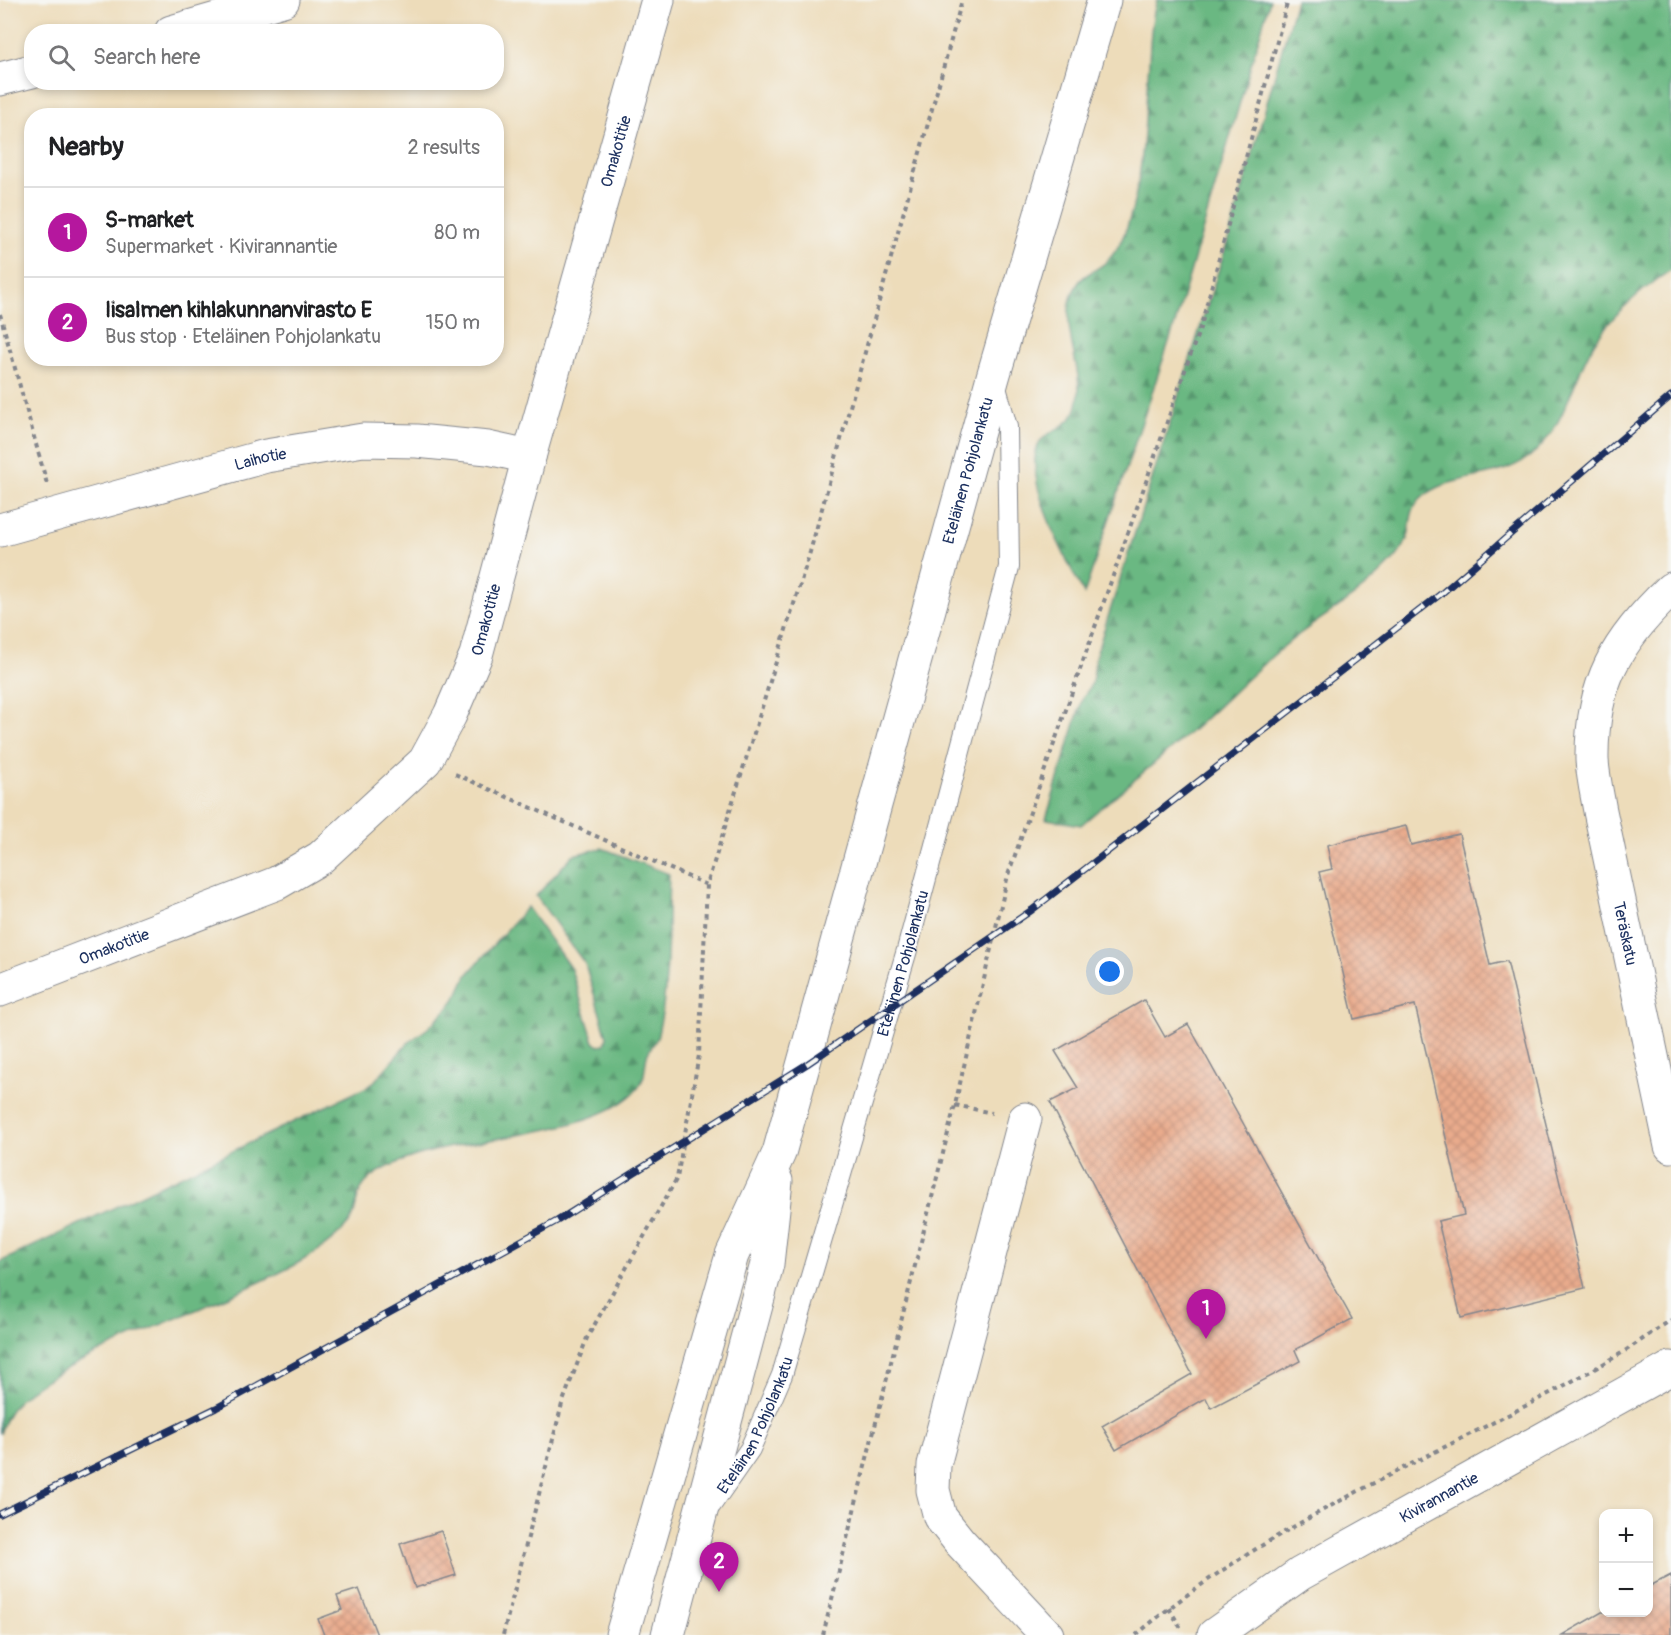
<!DOCTYPE html>
<meta charset="utf-8">
<style>
:root{--surface:#fff;--page:#f6f6f6;--text:#202124;--muted:#757577;--line:#e0e0e0;--accent:#b5179e}
body{margin:0;font-family:Pangolin,sans-serif;background:var(--page);color:var(--text)}
.controls{position:absolute;right:18px;bottom:18px;display:grid;overflow:hidden;border-radius:12px;box-shadow:0 3px 9px #0003}
.controls button{width:54px;height:54px;display:grid;place-items:center;padding:0;border:0;border-bottom:2px solid var(--line);background:var(--surface);color:var(--text);font:30px sans-serif}
.you{position:absolute;left:1110px;top:972px;width:21px;height:21px;margin:-15px;border:4px solid #fff;border-radius:50%;background:#1a73e8;box-shadow:0 0 0 9px #1a73e833}
.badge{display:grid;place-items:center;width:39px;height:39px;border-radius:50%;background:var(--accent);color:#fff;font-size:20px;font-weight:700}
.pin{position:absolute;translate:-50% -50px;filter:drop-shadow(0 2px 3px #0008)}
.pin::after{content:'';position:absolute;top:32px;width:21px;height:18px;background:inherit;clip-path:polygon(0 0,100% 0,50% 100%)}
.list{margin:0;padding:0;list-style:none}
h2{display:flex;justify-content:space-between;align-items:center;height:78px;margin:0;padding:0 24px;font-size:26px}
h2 small{font-size:20px;font-weight:400;color:var(--muted)}
.list li{display:grid;grid-template-columns:39px 1fr auto;gap:18px;align-items:center;box-sizing:border-box;height:90px;padding:0 24px;border-top:2px solid var(--line)}
.list b{display:block;font-size:22px;white-space:nowrap}
.list p{margin:0;font-size:20px;white-space:nowrap;color:var(--muted)}
.list em{font-size:20px;font-style:normal;color:var(--muted)}
.icon{flex:none;width:33px;height:33px;fill:none;stroke:currentColor;stroke-width:2;stroke-linecap:round;stroke-linejoin:round}
.map{position:relative;flex:none;width:1671px;height:1635px;overflow:hidden}
.search{position:absolute;background:var(--surface);box-shadow:0 3px 9px #0003;left:24px;top:24px;width:480px;height:66px;display:flex;align-items:center;gap:15px;box-sizing:border-box;padding:0 21px;border-radius:24px;color:var(--muted);font-size:22px}
.panel{position:absolute;background:var(--surface);box-shadow:0 3px 9px #0003;left:24px;top:108px;width:480px;height:258px;border-radius:24px}
.map>svg:first-child{display:block}
.forest{fill:url(#forest-firs);stroke:#437470;stroke-width:1.5}
.building{fill:url(#building-cross-hatch)}
.lines{fill:none;stroke-linecap:round;stroke-linejoin:round}
.lane-casing{stroke:#84868c;stroke-width:22}
.street-casing{stroke:#84868c;stroke-width:35}
.secondary-casing{stroke:#84868c;stroke-width:35}
.path{stroke:#84868c;stroke-width:4;stroke-dasharray:4.5 4.5;stroke-linecap:butt}
.lane{stroke:#fff;stroke-width:20}
.street{stroke:#fff;stroke-width:33}
.secondary{stroke:#fff;stroke-width:33}
.rail-casing{stroke:#1b2f5e;stroke-width:7}
.rail{stroke:#f6f6f2;stroke-width:4.5;stroke-dasharray:14;stroke-linecap:butt}
.labels{text-anchor:middle;stroke-width:4.5;stroke-linejoin:round;paint-order:stroke}
.street-label{font-size:16px;fill:#1b2f5e;stroke:#f6f6f2}
</style>
<div class="map">
<svg width="1671" height="1635" viewBox="0 0 1671 1635">
<defs>
<pattern id="forest-firs" width="22" height="20" patternUnits="userSpaceOnUse" patternTransform="scale(1.5)"><rect width="22" height="20" fill="#6bb882"/><path d="M5 1l3.5 6h-7zM16 11l3.5 6h-7z" fill="#57966e"/></pattern>
<pattern id="building-cross-hatch" width="8" height="8" patternUnits="userSpaceOnUse" patternTransform="scale(1.5)"><rect width="8" height="8" fill="#e9ab8c"/><path d="M0 0l8 8M0 8l8-8" fill="none" stroke="#c7937b"/></pattern>
</defs>
<rect width="100%" height="100%" fill="#f6f6f2"/>
<filter id="ink" filterUnits="userSpaceOnUse"><feTurbulence type="fractalNoise" baseFrequency=".0167" numOctaves="2"/><feDisplacementMap in="SourceGraphic" scale="12" xChannelSelector="R" yChannelSelector="G"/><feConvolveMatrix kernelMatrix="1 2 1 2 8 2 1 2 1" color-interpolation-filters="sRGB"/></filter>
<filter id="wash" filterUnits="userSpaceOnUse"><feTurbulence type="fractalNoise" baseFrequency=".008" numOctaves="4" result="noise"/><feDisplacementMap in="SourceGraphic" scale="24" xChannelSelector="R" yChannelSelector="G"/><feGaussianBlur stdDeviation="1.35" result="paint"/><feColorMatrix in="noise" values="0 0 0 0 0 0 0 0 0 0 0 0 0 0 0 0 0 1.4 0 .05"/><feComposite in="paint" operator="in"/></filter>
<g filter="url(#wash)">
<rect width="100%" height="100%" fill="#eddcba"/>
<path class="forest" d="M 1157,0 L 1270,0 L 1175,324 L 1084,594 C 1068,562 1019,476 1040,442 C 1051,426 1074,430 1078,400 C 1084,363 1055,321 1077,285 C 1083,274 1096,271 1105,263 C 1123,247 1130,220 1135,198 C 1145,154 1145,108 1149,63 C 1150,42 1151,20 1157,0 Z
M 1296,0 L 1671,0 L 1671,270 C 1641,290 1612,314 1593,345 C 1572,381 1566,423 1535,452 C 1501,483 1454,471 1423,497 C 1407,511 1413,523 1407,539 C 1402,553 1390,564 1380,574 C 1350,603 1313,621 1282,648 C 1249,675 1220,706 1188,734 C 1153,765 1116,795 1081,825 L 1046,819 L 1083,697 C 1094,684 1094,674 1095,658 L 1229,237 Z
M 602,848 L 669,874 C 667,927 670,982 658,1034 C 657,1042 649,1048 647,1056 C 644,1067 646,1078 638,1088 C 600,1136 465,1136 407,1159 C 389,1166 364,1176 358,1196 C 355,1206 356,1214 349,1223 C 330,1248 292,1267 264,1280 C 204,1309 141,1330 81,1361 C 57,1374 30,1386 13,1407 C 6,1415 3,1424 0,1434 L 0,1262 L 371,1085 L 408,1043 L 428,1028 L 449,1007 L 459,993 L 467,975 L 527,907 L 571,969 L 594,1042 L 599,1046 L 605,1044 L 607,1037 L 585,964 L 536,896 L 573,855 Z"/>
<g id="blocks">
<path class="building" d="M 1406,826 L 1411,845 L 1459,834 L 1490,965 L 1507,961 L 1585,1288 L 1461,1318 L 1438,1221 L 1464,1215 L 1415,1005 L 1354,1019 L 1319,872 L 1332,869 L 1327,845 Z
M 1144,1000 L 1165,1037 L 1188,1024 L 1352,1319 L 1295,1350 L 1300,1361 L 1211,1408 L 1206,1398 L 1116,1450 L 1102,1426 L 1192,1374 L 1050,1102 L 1078,1088 L 1055,1051 Z
M 441,1531 L 456,1575 L 415,1588 L 400,1544 Z
M 1671,1575 L 1671,1635 L 1562,1635 L 1602,1612 L 1648,1612 L 1648,1587 Z
M 359,1589 L 377,1635 L 324,1635 L 318,1619 L 342,1610 L 337,1596 Z"/>
</g>
</g>
<g filter="url(#ink)">
<use href="#blocks" fill-opacity="0" stroke="#84868c" stroke-width="1.5"/>
<g class="lines">
<defs>
<g id="lane">
<path id="s1" d="M 711,1505 L 750,1449 L 782,1375 L 907,950 L 1009,567 L 1007,427 L 995,384"/>
</g>
<g id="street">
<path d="M 171,32 L 283,0"/>
<path d="M 0,79 L 32,71"/>
<path id="s2" d="M 0,530 L 266,456 L 363,440 L 417,441 L 488,448 L 529,457"/>
<path id="s3" d="M 1671,589 C 1617,640 1591,683 1592,760 C 1593,777 1597,794 1600,811 L 1671,1146"/>
<path id="s4" d="M 0,990 L 277,883 L 320,858 L 425,761 L 450,715 L 476,655 L 529,457 L 658,0"/>
<path d="M 1025,1119 L 934,1465 L 933,1490 L 940,1517 L 960,1542 L 1047,1635"/>
<path id="s5" d="M 1214,1635 L 1300,1574 L 1671,1368"/>
</g>
<g id="secondary">
<path id="s6" d="M 622,1635 L 732,1255 L 779,1153 L 993,377 L 1104,0"/>
<path d="M 668,1635 L 767,1264 L 776,1181"/>
</g>
</defs>
<use href="#lane" class="lane-casing"/>
<use href="#street" class="street-casing"/>
<use href="#secondary" class="secondary-casing"/>
<path class="path" d="M 0,314 L 47,484
M 455,774 L 707,885
M 955,1105 L 992,1113
M 1169,1608 L 1182,1630
M 503,1635 L 562,1404 L 587,1338 L 677,1178 L 699,1055 L 707,885 L 810,552 L 962,0
M 823,1635 L 955,1105 L 1008,875 L 1202,322 L 1288,0
M 1136,1635 C 1276,1516 1452,1451 1610,1360 C 1631,1348 1651,1333 1671,1320"/>
<use href="#lane" class="lane"/>
<use href="#street" class="street"/>
<use href="#secondary" class="secondary"/>
<defs>
<path id="rail" d="M 0,1514 L 216,1408 L 557,1221 L 807,1064 L 1032,910 L 1442,593 L 1671,396"/>
</defs>
<use href="#rail" class="rail-casing"/>
<use href="#rail" class="rail"/>
</g>
</g>
<g class="labels">
<g class="street-label">
<text dy="6" stroke="none"><textPath href="#s4" startOffset="1130">Omakotitie</textPath></text>
<text dy="6" stroke="none"><textPath href="#s2" startOffset="270">Laihotie</textPath></text>
<text dy="6" stroke="none"><textPath href="#s6" startOffset="1216">Eteläinen Pohjolankatu</textPath></text>
<text dy="6" stroke="none"><textPath href="#s4" startOffset="644">Omakotitie</textPath></text>
<text dy="6" stroke="none"><textPath href="#s3" startOffset="372">Teräskatu</textPath></text>
<text dy="6" stroke="none"><textPath href="#s4" startOffset="122">Omakotitie</textPath></text>
<text dy="6" stroke="none"><textPath href="#s1" startOffset="578">Eteläinen Pohjolankatu</textPath></text>
<text dy="6" stroke="none"><textPath href="#s1" startOffset="92">Eteläinen Pohjolankatu</textPath></text>
<text dy="6" stroke="none"><textPath href="#s5" startOffset="264">Kivirannantie</textPath></text>
</g>
</g>
</svg>
<div class="controls">
<button>+</button>
<button>−</button>
</div>
<div class="you"></div>
<div class="pin badge" style="left:1206px;top:1339px">1</div>
<div class="pin badge" style="left:719px;top:1592px">2</div>
<div class="search"><svg class="icon" aria-label="search" viewBox="0 0 24 24"><circle cx="10" cy="10" r="6"/><path d="M15 15l6 6"/></svg>Search here</div>
<section class="panel">
<h2>Nearby<small>2 results</small></h2>
<ul class="list">
<li><span class="badge">1</span><div><b>S-market</b><p>Supermarket · Kivirannantie</p></div><em>80 m</em></li>
<li><span class="badge">2</span><div><b>Iisalmen kihlakunnanvirasto E</b><p>Bus stop · Eteläinen Pohjolankatu</p></div><em>150 m</em></li>
</ul>
</section>
</div>
